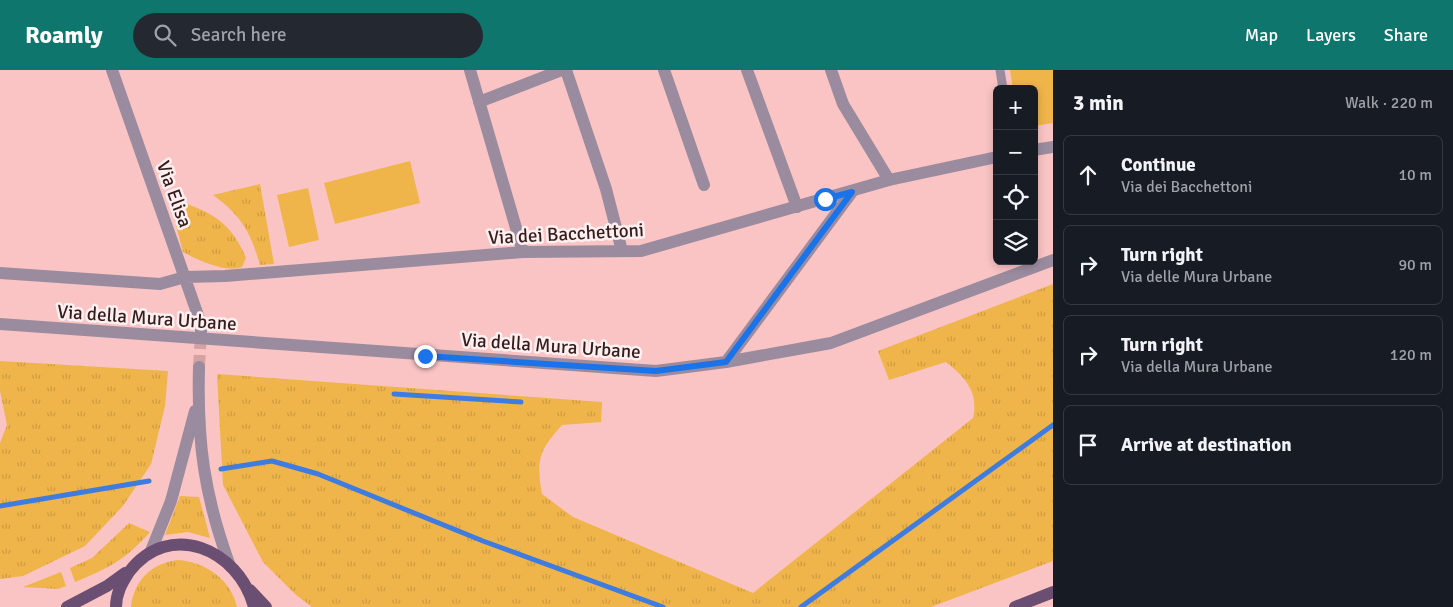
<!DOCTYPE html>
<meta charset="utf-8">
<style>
:root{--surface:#171b24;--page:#242831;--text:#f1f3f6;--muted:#9ea1a6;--line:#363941;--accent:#0f766e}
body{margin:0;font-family:Signika,sans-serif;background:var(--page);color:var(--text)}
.controls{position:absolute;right:15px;top:15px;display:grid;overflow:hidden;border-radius:8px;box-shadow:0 2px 8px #0003}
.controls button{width:45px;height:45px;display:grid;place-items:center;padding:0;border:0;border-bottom:1px solid var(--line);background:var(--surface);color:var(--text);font:25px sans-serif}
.stop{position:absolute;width:15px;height:15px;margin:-11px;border:4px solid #1a73e8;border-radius:50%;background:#fff}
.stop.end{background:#1a73e8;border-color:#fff;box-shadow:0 1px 5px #0008}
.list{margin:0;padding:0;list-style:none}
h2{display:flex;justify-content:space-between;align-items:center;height:65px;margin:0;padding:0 20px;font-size:21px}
h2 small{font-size:16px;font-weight:400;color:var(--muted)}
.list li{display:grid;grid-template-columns:32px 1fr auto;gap:15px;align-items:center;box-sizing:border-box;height:80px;margin:0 10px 10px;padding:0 10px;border:1px solid var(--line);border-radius:8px}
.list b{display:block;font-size:19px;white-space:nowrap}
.list p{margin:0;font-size:16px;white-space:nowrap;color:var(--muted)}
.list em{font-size:16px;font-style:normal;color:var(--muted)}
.icon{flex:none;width:28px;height:28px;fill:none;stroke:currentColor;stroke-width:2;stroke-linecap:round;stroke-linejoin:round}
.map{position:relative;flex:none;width:1053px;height:537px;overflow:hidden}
header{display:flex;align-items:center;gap:30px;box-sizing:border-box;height:70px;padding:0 25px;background:var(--accent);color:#fff}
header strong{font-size:24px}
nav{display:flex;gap:28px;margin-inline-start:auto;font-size:18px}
.search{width:350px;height:45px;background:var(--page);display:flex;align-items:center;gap:12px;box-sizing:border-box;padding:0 18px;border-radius:28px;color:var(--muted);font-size:19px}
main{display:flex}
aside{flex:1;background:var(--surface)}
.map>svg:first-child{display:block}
.grass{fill:url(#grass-tufts)}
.park{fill:#efb54a}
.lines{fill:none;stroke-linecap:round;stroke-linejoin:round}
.stream{stroke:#3f7ce0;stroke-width:5}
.minor-tunnel{stroke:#d2a3a2;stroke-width:12;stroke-dasharray:12 6;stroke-linecap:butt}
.service{stroke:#9b8b9f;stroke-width:9}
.pedestrian{stroke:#9b8b9f;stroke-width:12}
.minor{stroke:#9b8b9f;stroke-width:12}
.primary{stroke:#6b4f72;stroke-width:12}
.route{stroke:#1a73e8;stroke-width:6}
.labels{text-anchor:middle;stroke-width:5;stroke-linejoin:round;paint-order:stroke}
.street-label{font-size:19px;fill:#361d1d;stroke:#fef0f0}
</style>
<header>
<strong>Roamly</strong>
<div class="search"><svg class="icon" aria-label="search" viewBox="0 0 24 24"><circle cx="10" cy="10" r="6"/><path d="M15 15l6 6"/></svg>Search here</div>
<nav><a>Map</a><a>Layers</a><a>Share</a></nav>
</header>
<main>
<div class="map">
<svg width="1053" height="537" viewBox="0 0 1053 537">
<defs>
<pattern id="grass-tufts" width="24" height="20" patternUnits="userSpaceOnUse" patternTransform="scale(1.25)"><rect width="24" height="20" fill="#efb54a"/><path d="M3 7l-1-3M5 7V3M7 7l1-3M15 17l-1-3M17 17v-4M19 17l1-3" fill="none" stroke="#ce9b40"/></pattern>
</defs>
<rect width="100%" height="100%" fill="#f9c4c3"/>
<path class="grass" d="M 260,114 L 274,194 L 260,195 C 251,163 241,145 213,125 Z
M 179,131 C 214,143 232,154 246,188 L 242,197 C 225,203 198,190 183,182 L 171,136 Z
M 1053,214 L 1053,491 L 931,537 L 312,537 L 295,524 L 263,492 L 223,415 L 217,304 L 602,332 L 601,352 L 562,355 C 539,381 536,389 542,424 L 573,447 L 753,523 L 973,348 C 979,322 965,307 946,292 L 889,310 L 878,281 Z
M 0,291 L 168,301 L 165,336 L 151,394 L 123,436 L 85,476 L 23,506 L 0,509 L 0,373 L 7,355 L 0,321 Z
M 180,426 L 199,427 L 210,468 L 188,462 L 165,465 Z
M 129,453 L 150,462 C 125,490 109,498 75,512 L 70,498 L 92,488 Z
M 178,490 C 206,492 231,510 237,537 L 131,537 C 134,510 152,493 178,490 Z
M 61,502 L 66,516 L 58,519 L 23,517 Z"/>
<path class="park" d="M 1010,0 L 1053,0 L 1053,53 L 1034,56 L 1034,19 L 1013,19 Z
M 410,91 L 420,133 L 335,154 L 324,113 Z
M 308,118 L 319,170 L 289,177 L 277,125 Z"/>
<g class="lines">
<path class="stream" d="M 394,324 L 521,332
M 221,399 L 272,391 L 318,404 L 483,471 L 663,537
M 0,436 L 149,411
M 801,537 L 1053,355"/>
<path class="minor-tunnel" d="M 199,297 L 201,262"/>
<path class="service" d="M 1000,0 L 1003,19"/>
<path class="pedestrian" d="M 0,254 L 656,301 L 726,292 L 831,273 L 1053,190
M 726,292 L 852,122"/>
<path class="minor" d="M 112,0 L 201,254 L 201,262
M 470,0 L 523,182
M 566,0 L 606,119 L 622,181
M 664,0 L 704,115
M 747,0 L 797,137
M 831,0 L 843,34 L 889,110
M 479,32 L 562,0
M 1034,80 L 1053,77
M 0,203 L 160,214 L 185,207 L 225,206 L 523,182 L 641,181 L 889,110 L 997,87
M 199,297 C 197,372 204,425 230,496
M 151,481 L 171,431 L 195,341"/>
<path class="primary" d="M 250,520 L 266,537
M 67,537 L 107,516 L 125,503
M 116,537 C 116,523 122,513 129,502 C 169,449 239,479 254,537
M 1015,537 L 1053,522"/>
</g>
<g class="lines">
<path class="route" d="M 425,286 L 656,301 L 726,292 L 852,122 L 825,129"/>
</g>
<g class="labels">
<g class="street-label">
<text transform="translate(175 124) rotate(70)" y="7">Via Elisa</text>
<text transform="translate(566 163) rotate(-3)" y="7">Via dei Bacchettoni</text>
<text transform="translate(147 247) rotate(4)" y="7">Via della Mura Urbane</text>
<text transform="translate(551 275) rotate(4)" y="7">Via della Mura Urbane</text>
</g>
</g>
</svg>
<div class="controls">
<button>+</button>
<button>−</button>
<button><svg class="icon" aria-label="locate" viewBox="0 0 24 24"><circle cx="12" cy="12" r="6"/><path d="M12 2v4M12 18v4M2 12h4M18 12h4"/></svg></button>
<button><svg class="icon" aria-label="layers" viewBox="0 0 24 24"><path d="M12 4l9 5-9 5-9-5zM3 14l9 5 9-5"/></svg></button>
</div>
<div class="stop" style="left:825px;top:129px"></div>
<div class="stop end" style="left:425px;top:286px"></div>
</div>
<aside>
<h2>3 min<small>Walk · 220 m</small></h2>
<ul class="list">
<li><svg class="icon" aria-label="ahead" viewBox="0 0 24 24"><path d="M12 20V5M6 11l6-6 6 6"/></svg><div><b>Continue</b><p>Via dei Bacchettoni</p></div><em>10 m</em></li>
<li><svg class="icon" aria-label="right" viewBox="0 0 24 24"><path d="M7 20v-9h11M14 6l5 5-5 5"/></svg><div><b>Turn right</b><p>Via delle Mura Urbane</p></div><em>90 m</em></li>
<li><svg class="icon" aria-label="right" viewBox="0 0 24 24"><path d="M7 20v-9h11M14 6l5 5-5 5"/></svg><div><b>Turn right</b><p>Via della Mura Urbane</p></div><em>120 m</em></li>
<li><svg class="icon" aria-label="arrive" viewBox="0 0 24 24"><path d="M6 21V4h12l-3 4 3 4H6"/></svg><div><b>Arrive at destination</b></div></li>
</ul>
</aside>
</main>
